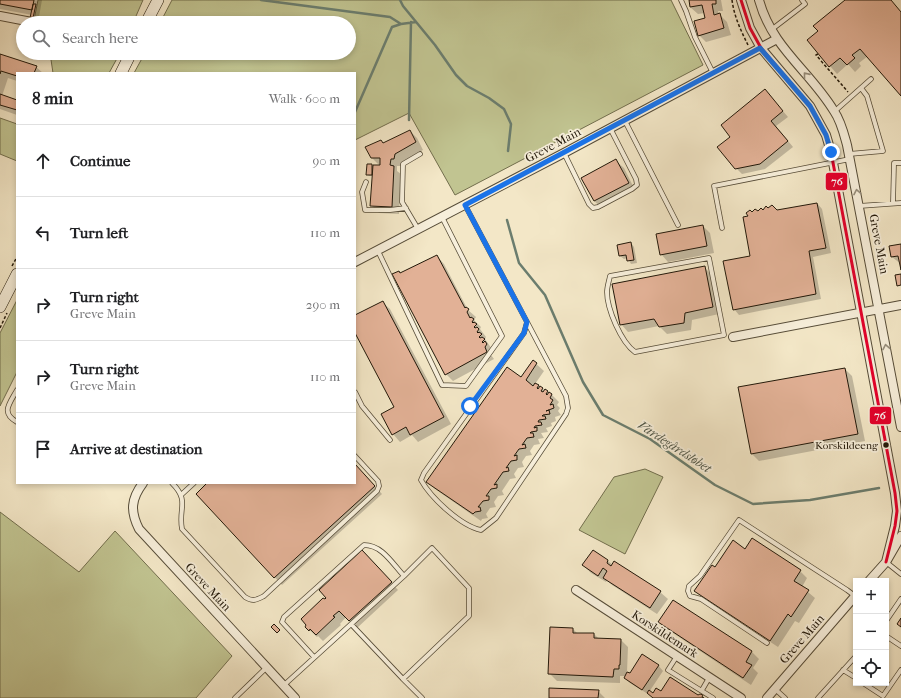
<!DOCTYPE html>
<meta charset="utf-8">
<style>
:root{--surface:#fff;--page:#f6f6f6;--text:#202124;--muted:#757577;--line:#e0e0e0}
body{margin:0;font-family:"IM FELL French Canon",serif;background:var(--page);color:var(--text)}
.controls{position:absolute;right:12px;bottom:12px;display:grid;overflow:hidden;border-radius:0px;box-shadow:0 2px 6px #0003}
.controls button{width:36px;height:36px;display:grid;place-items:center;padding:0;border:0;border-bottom:1px solid var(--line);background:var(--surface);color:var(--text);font:20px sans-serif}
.stop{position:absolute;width:12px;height:12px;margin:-9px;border:3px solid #1a73e8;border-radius:50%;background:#fff}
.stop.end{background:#1a73e8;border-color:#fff;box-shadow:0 1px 4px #0008}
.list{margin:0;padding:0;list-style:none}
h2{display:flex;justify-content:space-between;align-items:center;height:52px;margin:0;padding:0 16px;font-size:17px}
h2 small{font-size:13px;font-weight:400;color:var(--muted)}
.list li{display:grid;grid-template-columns:26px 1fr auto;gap:12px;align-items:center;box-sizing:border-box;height:72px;padding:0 16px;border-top:1px solid var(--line)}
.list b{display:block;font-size:15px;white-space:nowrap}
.list p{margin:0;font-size:13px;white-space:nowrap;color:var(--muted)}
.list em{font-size:13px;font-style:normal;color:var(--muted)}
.icon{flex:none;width:22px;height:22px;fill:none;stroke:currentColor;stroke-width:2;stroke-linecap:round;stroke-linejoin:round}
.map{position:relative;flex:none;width:901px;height:698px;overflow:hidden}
.search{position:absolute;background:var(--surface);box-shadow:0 2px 6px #0003;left:16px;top:16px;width:340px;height:44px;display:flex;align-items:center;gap:10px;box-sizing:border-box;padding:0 14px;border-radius:22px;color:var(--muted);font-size:15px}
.panel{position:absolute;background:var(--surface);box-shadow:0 2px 6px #0003;left:16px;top:72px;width:340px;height:412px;border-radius:0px}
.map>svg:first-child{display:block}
.green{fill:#c1c491;stroke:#726e4d}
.shadow{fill:#0003}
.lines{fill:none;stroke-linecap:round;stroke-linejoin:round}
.stream{stroke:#6b7d6e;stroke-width:2.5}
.building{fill:#e2b196;stroke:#221809}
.lane-casing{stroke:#564c38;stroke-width:5.5}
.street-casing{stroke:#564c38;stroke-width:10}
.secondary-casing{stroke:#221809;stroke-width:12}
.path{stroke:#221809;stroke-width:1.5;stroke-dasharray:3 2;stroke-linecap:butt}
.lane{stroke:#f7efdb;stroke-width:4}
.street{stroke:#f7efdb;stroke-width:8}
.secondary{stroke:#f7efdb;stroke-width:11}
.bus-1-casing{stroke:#f7efdb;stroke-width:6}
.bus-1{stroke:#e4002b;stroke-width:3}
.oneway{stroke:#978e7c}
.route{stroke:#1a73e8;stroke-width:5}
.bus-dot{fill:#221809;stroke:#f7efdb;stroke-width:1.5}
.labels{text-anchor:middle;stroke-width:3.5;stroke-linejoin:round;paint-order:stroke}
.bus-label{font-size:11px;fill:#221809;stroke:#f7efdb;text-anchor:end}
.street-label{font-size:12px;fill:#221809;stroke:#f7efdb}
.water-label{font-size:13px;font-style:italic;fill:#4c5344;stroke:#f7efdb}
.line-badge{stroke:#f7efdb;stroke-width:1.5}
.badge-label{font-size:11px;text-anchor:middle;font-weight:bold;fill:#fff}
</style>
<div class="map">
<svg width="901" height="698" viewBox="0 0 901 698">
<rect width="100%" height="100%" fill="#f3e7c7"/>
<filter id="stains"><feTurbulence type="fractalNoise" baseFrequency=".005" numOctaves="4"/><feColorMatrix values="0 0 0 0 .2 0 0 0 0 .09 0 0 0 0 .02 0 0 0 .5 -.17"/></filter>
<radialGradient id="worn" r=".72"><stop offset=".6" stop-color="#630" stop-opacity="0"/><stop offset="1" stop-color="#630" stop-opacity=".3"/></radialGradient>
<path class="green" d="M 38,0 L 143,0 L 133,23 L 49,23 L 34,20 Z
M 172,0 L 671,0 L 703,65 L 455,195 L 409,113 L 355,140 L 355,73 L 134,73 L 145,53 L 349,53 L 349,23 L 160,23 Z
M 50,53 L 120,53 L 109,73 L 53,73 Z
M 0,118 L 17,124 L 17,161 L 0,154 Z
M 17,300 L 17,372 L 0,406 L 0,333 Z
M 645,469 L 663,477 L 625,554 L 579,530 L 614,477 Z
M 0,512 L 79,572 L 115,531 L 232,656 L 196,698 L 0,698 Z"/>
<path class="shadow" d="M 0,0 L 42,0 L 39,17 L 35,16 L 34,19 L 33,19 L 32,15 L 0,9 Z
M 690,0 L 721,0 L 723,11 L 718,11 L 719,14 L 727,22 L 731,35 L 706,42 L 699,35 L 706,18 L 705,13 L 698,14 L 690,7 Z
M 846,0 L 891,0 L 901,12 L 901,95 L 868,56 L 859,63 L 861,66 L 855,72 L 848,64 L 837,74 L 830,66 L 819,31 Z
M 0,55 L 36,67 L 43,73 L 17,73 L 17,81 L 8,78 L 2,96 L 17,101 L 17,115 L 0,109 Z
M 765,90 L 788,117 L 776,126 L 793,147 L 765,169 L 742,174 L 736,168 L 732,137 Z
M 410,131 L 417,138 L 423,150 L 402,162 L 401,166 L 397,166 L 397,171 L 401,174 L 399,214 L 379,213 L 371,205 L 373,176 L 369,176 L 367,174 L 372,165 L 374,167 L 380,166 L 372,158 L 381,141 L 384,144 Z
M 616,161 L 624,168 L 635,190 L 602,208 L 594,201 Z
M 817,203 L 822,209 L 831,253 L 813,257 L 821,299 L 739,315 L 734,309 L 751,257 L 749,216 L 752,213 L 777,211 Z
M 703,226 L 710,233 L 714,253 L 668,262 L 661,254 Z
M 631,243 L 634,247 L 637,263 L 631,264 L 628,258 L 624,259 L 620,256 Z
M 901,245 L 901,264 L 892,257 Z
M 437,256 L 444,264 L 468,310 L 476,317 L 474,320 L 481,327 L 480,329 L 486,337 L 485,339 L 494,352 L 491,355 L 494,359 L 453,381 L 446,374 L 401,274 Z
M 704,267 L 712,275 L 719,314 L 692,320 L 691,330 L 667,334 L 659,326 L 628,332 L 621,324 Z
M 382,302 L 390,309 L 451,424 L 418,442 L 412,435 L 400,442 L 393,434 L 395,407 L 355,331 L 355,316 Z
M 533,361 L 544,371 L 535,384 L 552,395 L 559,402 L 557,405 L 560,408 L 558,411 L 561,415 L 555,417 L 556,421 L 551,423 L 552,426 L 546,428 L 548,432 L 541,433 L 544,438 L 538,439 L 540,444 L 534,445 L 530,451 L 532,455 L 526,456 L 522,462 L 524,467 L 518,468 L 514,474 L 516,478 L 510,479 L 502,491 L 504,495 L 498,496 L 494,502 L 496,507 L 490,508 L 486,514 L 488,518 L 482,519 L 481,521 L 435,489 L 428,482 L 521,378 Z
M 845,369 L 852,376 L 865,441 L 759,461 L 752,454 Z
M 355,465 L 382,494 L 282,585 L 197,494 L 209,483 L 355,483 Z
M 746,550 L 800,571 L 807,578 L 802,587 L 815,598 L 799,623 L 795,621 L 778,647 L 703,598 L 695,591 L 716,568 Z
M 593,551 L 608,561 L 613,565 L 615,562 L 660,592 L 668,599 L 657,614 L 612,585 L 607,580 L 606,582 L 591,573 L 583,565 Z
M 369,558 L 398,590 L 357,628 L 346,617 L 340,624 L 341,625 L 323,641 L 318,636 L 317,637 L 306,627 L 325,600 Z
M 673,601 L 752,652 L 759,659 L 753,668 L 758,673 L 751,685 L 667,629 L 660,622 Z
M 573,629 L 578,634 L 594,634 L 599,639 L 621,640 L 628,647 L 627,672 L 626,672 L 626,676 L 620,676 L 620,683 L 557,681 L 549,673 Z
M 658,665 L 663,671 L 649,692 L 653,694 L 661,692 L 698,697 L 702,696 L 705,698 L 653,698 L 648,694 L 630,683 L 625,678 L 630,675 Z
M 598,691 L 605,698 L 550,698 Z"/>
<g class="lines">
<path class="stream" d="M 261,0 L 390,17 L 401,24
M 400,0 L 403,6 L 435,45 L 456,75 L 467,86 L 489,98 L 504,109 L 511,124 L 508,151
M 355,112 L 392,27 L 401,24 L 416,22
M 409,120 L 411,22
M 507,220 L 519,263 L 545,295 L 583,382 L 603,415 L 650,439 L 715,485 L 753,504 L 810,500 L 879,488"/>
</g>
<path class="building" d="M 0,0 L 34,0 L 32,10 L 0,4 Z
M 689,0 L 716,0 L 716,4 L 712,4 L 714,15 L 720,13 L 724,28 L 698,36 L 694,21 L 705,18 L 702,5 L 690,7 Z
M 845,0 L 891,0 L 901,12 L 901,96 L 860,49 L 852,55 L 855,58 L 847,65 L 840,58 L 829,67 L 807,40 L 818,31 L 813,26 Z
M 33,4 L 36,4 L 33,18 L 30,18 Z
M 0,54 L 37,66 L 34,73 L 17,73 L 17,76 L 1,71 L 0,74 Z
M 765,89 L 783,111 L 771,121 L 788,141 L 760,164 L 735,169 L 717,147 L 730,137 L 721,125 Z
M 0,94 L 17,100 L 17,110 L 0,105 Z
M 410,130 L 416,142 L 395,154 L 394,159 L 391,159 L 390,165 L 394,166 L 392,207 L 370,206 L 373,165 L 380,165 L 380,158 L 371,158 L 365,147 L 381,140 L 383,143 Z
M 616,159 L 629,183 L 594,201 L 581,178 Z
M 367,164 L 372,164 L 372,175 L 366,175 Z
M 817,203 L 826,248 L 809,251 L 816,294 L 733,310 L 723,261 L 750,256 L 743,217 L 748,216 L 746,213 L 750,210 L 752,212 L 755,209 L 758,211 L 761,208 L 763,210 L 766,206 L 768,208 L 772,205 L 777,210 Z
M 703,225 L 707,246 L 660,255 L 656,234 Z
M 631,242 L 634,260 L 627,261 L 626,255 L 619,256 L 617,245 Z
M 901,244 L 901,270 L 898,256 L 891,257 L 889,246 Z
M 437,255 L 465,308 L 466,307 L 469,309 L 467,312 L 470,318 L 471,317 L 474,319 L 472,322 L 473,323 L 474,322 L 477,324 L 474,327 L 475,328 L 477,327 L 479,329 L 477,332 L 478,333 L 479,332 L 482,334 L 479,337 L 480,338 L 482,337 L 485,339 L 482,342 L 483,343 L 485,341 L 487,344 L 485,347 L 487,352 L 445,375 L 392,274 L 399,271 L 400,273 Z
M 705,266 L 713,307 L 685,313 L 684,323 L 659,327 L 654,319 L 620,325 L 612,284 Z
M 901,274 L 901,285 L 897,286 L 895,275 Z
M 383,301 L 444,417 L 410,435 L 406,427 L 392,435 L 381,414 L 394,407 L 355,333 L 355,315 Z
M 533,360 L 537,363 L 526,380 L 533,386 L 535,383 L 539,385 L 537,388 L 538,389 L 540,386 L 543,388 L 541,391 L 543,392 L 545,389 L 548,391 L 546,394 L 547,395 L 549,392 L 552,394 L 550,398 L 553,400 L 550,405 L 553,404 L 554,408 L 546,411 L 549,410 L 550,414 L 543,415 L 542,416 L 545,416 L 546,419 L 539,420 L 538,422 L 541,422 L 542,425 L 535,426 L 534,428 L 537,427 L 537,431 L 531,432 L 530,433 L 533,433 L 534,437 L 527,438 L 522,445 L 525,444 L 526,448 L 519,449 L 514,456 L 517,455 L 517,460 L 511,461 L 506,468 L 508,467 L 509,471 L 503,472 L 494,485 L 497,484 L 497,488 L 491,489 L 486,496 L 489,496 L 489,500 L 483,501 L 478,507 L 480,507 L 481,511 L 475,512 L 473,514 L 426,482 L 507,367 L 521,377 Z
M 845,368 L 858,434 L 751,454 L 738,387 Z
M 355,464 L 375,486 L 274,578 L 196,494 L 207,483 L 355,483 Z
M 752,538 L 801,570 L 794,581 L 809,590 L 791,617 L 788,614 L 770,641 L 694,591 L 712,565 L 715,567 L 733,540 L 745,549 Z
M 362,550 L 392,582 L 349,621 L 339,611 L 333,616 L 335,617 L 316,635 L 310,629 L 309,631 L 305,627 L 306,625 L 301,619 L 323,598 L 325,599 L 326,598 L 319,590 Z
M 593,550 L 608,560 L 607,563 L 611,566 L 614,561 L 661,591 L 650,608 L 603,578 L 607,571 L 603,568 L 598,576 L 582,565 Z
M 673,600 L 752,651 L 746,662 L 752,665 L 743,678 L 658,622 Z
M 901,618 L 901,627 L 897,624 Z
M 274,624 L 280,630 L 277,633 L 271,627 Z
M 550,627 L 573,628 L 573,633 L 594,633 L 594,638 L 621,639 L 620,665 L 619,665 L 619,669 L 614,669 L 613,677 L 548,674 Z
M 642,654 L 659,665 L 642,690 L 624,678 L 627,672 L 630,673 Z
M 670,677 L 698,695 L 700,694 L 703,695 L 702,697 L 704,698 L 653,698 L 647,693 L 649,690 L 653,693 L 656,688 L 661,691 Z
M 549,688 L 599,690 L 598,698 L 549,698 Z"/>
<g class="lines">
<defs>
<path id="lane" d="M 681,0 L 686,11 L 695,37 L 713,73
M 771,30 L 805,4 L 802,0
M 835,111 L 871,79
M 625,121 L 678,225
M 564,153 L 589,204 L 593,208 L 598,207 L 632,189 L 637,185 L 636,179 L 610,128
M 849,154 L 883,151 L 867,96 L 861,88
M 366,182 L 362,192 L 365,210 L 390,210 L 406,208
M 893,203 L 894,163 L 901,163
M 465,205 L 527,322 L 524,333 L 424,473 L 421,480 C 431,498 461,526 481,530 L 496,518 L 566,414 L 568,408 L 566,396 L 527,322
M 859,206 L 901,203
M 722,228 L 714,186 L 850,159
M 418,229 L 402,202 L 403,164 L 420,154
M 378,251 L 442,385 L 466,386 L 502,336 L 442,217
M 709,258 L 724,335 L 635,352 C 621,342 607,309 607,292 C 607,287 609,281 610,276 Z
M 17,390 C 10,403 0,413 17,422
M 355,392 L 362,406 L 390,440
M 172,483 C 190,501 178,508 182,529 L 245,597 C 253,602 256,600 264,596 L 377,491 L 379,486 L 378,481 L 355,456
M 181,495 L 194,483
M 886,562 L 901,574
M 886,621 L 901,599
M 351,624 L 403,679
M 886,636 L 901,646
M 767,643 L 701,599 L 690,596 L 688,591 L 689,586 L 700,576 L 739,520 L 847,590 L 855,596
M 677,656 L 668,670 L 713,698
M 314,657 L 282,622 L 284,617 L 364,545 C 382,545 392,563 404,576
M 843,670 L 856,678
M 863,683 L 883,696 L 901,670
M 283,686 L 404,576 L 432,548 L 469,588 L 469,616 L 403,679 L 422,698
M 775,689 L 785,698
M 702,690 L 709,678
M 235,698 L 266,668
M 818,698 L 856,656"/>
<path id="street" d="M 741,0 L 750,28 L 761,48 L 810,106 L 826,135 L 831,152 L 895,493 L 897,511 L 895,526 L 886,562
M 759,0 C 772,48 810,71 834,111 C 841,121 844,134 847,145 L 901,427
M 0,16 L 37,23
M 355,262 L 564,153 L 777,39
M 733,337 L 901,305
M 143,483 C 131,499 130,511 139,529 L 295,698
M 869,581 L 886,562 L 901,536
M 576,590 L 741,698
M 767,698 L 856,595"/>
<path id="secondary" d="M 146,23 L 158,0
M 121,73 L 131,53
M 0,307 L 17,274"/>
</defs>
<use href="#lane" class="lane-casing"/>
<use href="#street" class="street-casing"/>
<use href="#secondary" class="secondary-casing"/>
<path class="path" d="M 732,0 C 734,16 741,31 748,45
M 818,54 L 816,55 L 848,92
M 12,266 L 17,257
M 0,328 L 7,313"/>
<use href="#lane" class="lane"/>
<use href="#street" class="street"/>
<use href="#secondary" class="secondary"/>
<defs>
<path id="bus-1" d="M 741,0 L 750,28 L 761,48 L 810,106 L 826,135 L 831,152 L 895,493 L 897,511 L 895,526 L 886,562"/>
</defs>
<use href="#bus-1" class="bus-1-casing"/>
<use href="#bus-1" class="bus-1"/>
</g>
<defs><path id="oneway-chevron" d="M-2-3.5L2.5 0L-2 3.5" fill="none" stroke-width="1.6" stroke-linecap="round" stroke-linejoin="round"/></defs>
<g class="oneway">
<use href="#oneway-chevron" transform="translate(806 75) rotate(-129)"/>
<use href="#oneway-chevron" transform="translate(857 192) rotate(-101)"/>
<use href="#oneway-chevron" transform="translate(886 347) rotate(-101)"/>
</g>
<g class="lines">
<path class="route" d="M 470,406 L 524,333 L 527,322 L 465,205 L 760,48 L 810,106 L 826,135 L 831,152"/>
</g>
<circle class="bus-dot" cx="886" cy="445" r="3.5"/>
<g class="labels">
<g class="bus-label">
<text x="878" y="449">Korskildeeng</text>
</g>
<g class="street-label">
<text transform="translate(553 145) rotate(-28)" y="4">Greve Main</text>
<text transform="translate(879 244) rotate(79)" y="4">Greve Main</text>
<text transform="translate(208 587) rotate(47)" y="4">Greve Main</text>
<text transform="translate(665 634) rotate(33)" y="4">Korskildemark</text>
<text transform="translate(802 639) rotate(-49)" y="4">Greve Main</text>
</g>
<g class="water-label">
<text transform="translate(675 446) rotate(33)" y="5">Vardegårdsløbet</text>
</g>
</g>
<g class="line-badge">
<rect x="825" y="172" width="23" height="19" rx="4" fill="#e4002b"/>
<rect x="869" y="406" width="23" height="19" rx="4" fill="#e4002b"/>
</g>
<g class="badge-label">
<text x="837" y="185">76</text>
<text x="880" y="419">76</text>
</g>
<rect width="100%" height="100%" filter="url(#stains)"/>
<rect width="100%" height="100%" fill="url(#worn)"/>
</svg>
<div class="controls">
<button>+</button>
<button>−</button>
<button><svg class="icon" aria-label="locate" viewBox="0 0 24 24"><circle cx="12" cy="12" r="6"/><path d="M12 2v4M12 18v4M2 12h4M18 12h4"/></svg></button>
</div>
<div class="stop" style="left:470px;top:406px"></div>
<div class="stop end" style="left:831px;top:152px"></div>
<div class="search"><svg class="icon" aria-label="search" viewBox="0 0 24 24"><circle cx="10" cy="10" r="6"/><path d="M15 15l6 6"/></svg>Search here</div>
<section class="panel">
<h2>8 min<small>Walk · 600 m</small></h2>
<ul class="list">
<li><svg class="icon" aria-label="ahead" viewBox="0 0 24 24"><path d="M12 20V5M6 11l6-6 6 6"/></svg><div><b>Continue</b></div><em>90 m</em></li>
<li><svg class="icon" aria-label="left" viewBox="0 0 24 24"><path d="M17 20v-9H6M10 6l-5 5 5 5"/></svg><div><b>Turn left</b></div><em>110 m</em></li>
<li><svg class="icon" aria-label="right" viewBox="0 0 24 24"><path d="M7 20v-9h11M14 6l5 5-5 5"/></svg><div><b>Turn right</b><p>Greve Main</p></div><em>290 m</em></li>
<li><svg class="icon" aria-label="right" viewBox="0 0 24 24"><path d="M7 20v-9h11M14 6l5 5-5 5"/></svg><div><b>Turn right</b><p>Greve Main</p></div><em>110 m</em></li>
<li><svg class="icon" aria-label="arrive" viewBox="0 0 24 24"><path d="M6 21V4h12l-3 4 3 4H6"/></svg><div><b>Arrive at destination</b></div></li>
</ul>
</section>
</div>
